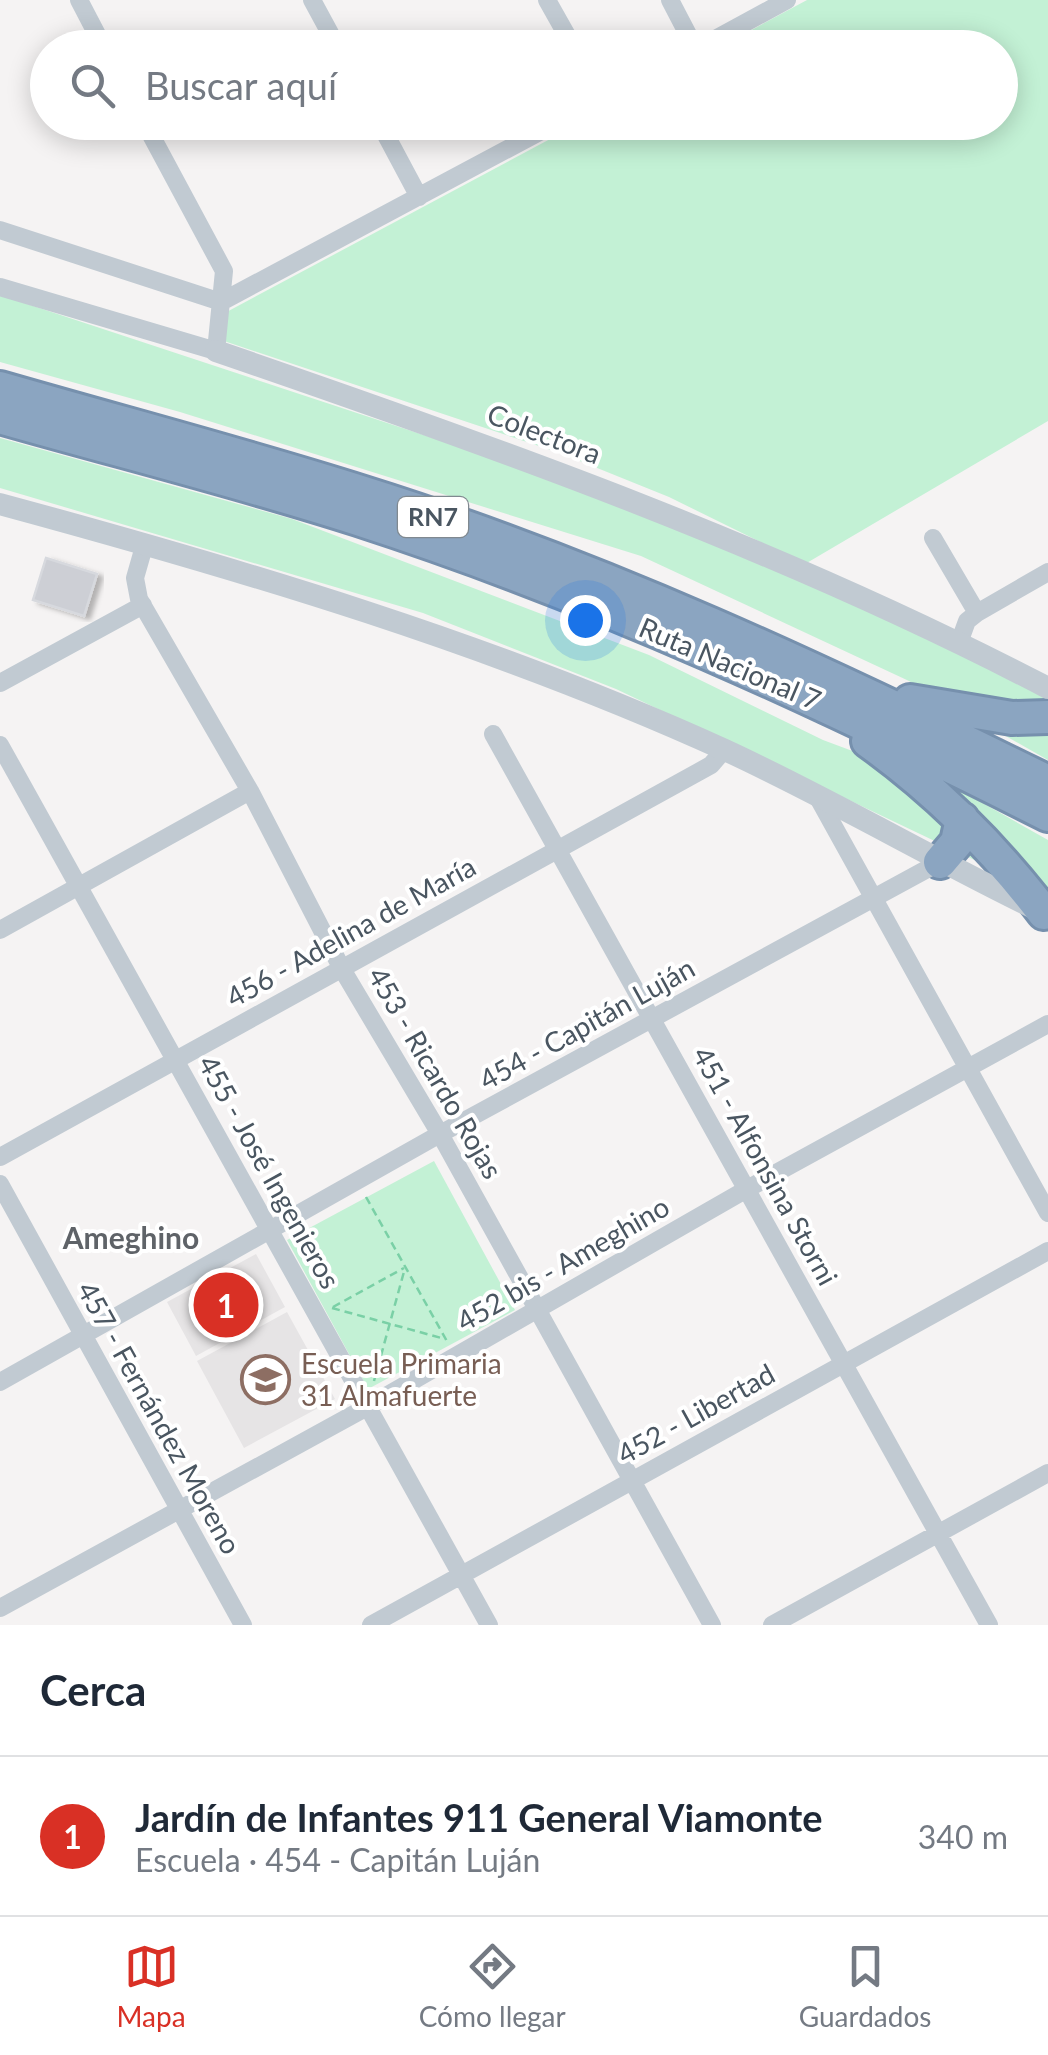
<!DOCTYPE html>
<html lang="es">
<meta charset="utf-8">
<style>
:root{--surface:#fff;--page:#f6f6f7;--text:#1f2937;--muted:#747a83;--line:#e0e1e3;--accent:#d93025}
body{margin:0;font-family:Lato,sans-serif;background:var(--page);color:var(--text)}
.you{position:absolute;left:585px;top:620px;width:35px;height:35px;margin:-25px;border:8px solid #fff;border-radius:50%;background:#1a73e8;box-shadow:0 0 0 15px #1a73e833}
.badge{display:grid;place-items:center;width:65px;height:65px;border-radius:50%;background:var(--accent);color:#fff;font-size:32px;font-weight:700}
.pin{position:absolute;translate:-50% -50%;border:5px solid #fff;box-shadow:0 2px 10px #0006}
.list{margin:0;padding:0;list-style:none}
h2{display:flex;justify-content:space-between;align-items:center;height:130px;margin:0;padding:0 40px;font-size:42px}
h2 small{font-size:32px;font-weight:400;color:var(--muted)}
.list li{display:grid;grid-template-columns:65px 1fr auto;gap:30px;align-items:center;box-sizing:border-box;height:160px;padding:0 40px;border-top:2px solid var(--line)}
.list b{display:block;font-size:38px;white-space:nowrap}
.list p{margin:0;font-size:32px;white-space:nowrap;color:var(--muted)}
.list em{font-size:32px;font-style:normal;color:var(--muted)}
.icon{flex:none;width:55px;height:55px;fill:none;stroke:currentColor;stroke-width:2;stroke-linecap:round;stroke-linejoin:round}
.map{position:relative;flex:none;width:1048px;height:1625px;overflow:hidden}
.search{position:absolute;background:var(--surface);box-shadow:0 5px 25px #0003;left:30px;right:30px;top:30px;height:110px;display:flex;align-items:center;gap:25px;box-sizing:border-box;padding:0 35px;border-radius:55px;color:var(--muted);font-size:38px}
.sheet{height:290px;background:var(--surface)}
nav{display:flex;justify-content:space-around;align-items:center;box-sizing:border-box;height:140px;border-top:2px solid var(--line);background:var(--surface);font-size:28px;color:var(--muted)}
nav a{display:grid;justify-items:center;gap:5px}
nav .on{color:var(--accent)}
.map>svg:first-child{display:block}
.education{fill:#e6e4e5}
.green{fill:#c3f1d5}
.building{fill:#cdcfd5;stroke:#d7d9de;stroke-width:2.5;filter:url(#shadow)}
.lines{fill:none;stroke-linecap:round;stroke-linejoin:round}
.motorway-casing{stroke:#7690ad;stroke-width:38}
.path{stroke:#7ad0a6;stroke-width:2.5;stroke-dasharray:8 5;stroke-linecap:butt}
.minor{stroke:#c1cad2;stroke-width:18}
.tertiary{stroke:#c1cad2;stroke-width:22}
.motorway{stroke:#8ba5c1;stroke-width:32}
.labels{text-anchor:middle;stroke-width:8;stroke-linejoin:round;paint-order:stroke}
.shield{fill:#fff;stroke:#808990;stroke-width:2.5}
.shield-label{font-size:25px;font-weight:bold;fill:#4a5661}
.street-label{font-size:28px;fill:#4a5661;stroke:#fff}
.education-label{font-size:28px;fill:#785e54;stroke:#fff;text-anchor:start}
.neighbourhood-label{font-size:30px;font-weight:bold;fill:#5f6368;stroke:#fff}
</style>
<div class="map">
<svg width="1048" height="1625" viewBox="0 0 1048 1625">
<defs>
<filter id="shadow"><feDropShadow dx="5.5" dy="3" stdDeviation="2.5" flood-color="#0004"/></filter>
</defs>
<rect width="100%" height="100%" fill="#f5f3f3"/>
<path class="education" d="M 256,1254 L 285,1307 L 196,1356 L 167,1302 Z
M 287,1312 L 335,1399 L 244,1448 L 197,1361 Z"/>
<path class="green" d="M 807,0 L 1048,0 L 1048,421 L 805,564 L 669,497 L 560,453 L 221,340 L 221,315 L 580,123 L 1000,122 L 1000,48 L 720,47 Z
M 0,295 L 569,483 L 862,607 L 1048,698 L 1048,760 L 909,681 L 641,556 L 180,412 L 0,362 Z
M 0,438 L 292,519 L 649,655 L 823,740 L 965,793 L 1048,840 L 1048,895 L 616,689 L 423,613 L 0,488 Z
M 434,1161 L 515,1310 L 368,1389 L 287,1240 Z"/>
<path class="building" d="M 46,558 L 97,574 L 84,616 L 33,600 Z"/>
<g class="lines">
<defs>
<path id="motorway" d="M 0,388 C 121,423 244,455 364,493 C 601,567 826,673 1048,782
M 0,417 C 119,451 240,481 358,519 C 596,596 825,702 1048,815
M 910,701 L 1012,718 L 1048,717
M 868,741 C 936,790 993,846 1044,913
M 940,862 L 957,842 L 962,819"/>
</defs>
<use href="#motorway" class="motorway-casing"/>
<path class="path" d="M 366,1197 L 448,1343
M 333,1307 L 404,1268
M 332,1308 L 445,1339
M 374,1381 L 405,1268"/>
<path class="minor" d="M 79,0 L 104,48
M 312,0 L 338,48
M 547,0 L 574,48
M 670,0 L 695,48
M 699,48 L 787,0
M 379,122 L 419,197
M 0,230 L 221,302
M 0,287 L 216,351 L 224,271 L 144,122
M 221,302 L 558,122
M 933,538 L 977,613
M 145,543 L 135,578 L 139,599 L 250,791 L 342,969 L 440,1134 L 712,1625
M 959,643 L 967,621 L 977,613 L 1048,572
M 0,683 L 143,605
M 493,734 L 989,1625
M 0,745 L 489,1625
M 817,796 L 1048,1213
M 0,930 L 250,791
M 0,1157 L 711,765 L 724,750
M 0,1184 L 243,1625
M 0,1382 L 440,1134 L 940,862
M 0,1608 L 367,1407 L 747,1189 L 1048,1024
M 371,1625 L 1048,1251
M 772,1625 L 1048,1473"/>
<path class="tertiary" d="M 216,351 C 499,448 782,549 1048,688
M 0,504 C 247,571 492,644 725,750 C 831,799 931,858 1036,909"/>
<use href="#motorway" class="motorway"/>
</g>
<defs>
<symbol id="school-ring" viewBox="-11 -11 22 22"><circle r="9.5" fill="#fff" stroke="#8d6e63" stroke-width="1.5"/><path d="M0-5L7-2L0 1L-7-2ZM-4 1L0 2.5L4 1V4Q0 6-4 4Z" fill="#8d6e63"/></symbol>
</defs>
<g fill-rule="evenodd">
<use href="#school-ring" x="238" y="1352" width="55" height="55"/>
</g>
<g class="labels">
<rect class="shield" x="398" y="497" width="70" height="40" rx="8"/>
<g class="shield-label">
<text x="433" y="526">RN7</text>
</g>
<g class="street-label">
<text transform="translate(544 434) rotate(21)" y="10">Colectora</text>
<text transform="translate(730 664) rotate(23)" y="10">Ruta Nacional 7</text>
<text transform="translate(351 932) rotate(-29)" y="10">456 - Adelina de María</text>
<text transform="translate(587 1024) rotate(-29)" y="10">454 - Capitán Luján</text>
<text transform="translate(435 1073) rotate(60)" y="10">453 - Ricardo Rojas</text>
<text transform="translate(765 1166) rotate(61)" y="10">451 - Alfonsina Storni</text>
<text transform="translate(269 1172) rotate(61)" y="10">455 - José Ingenieros</text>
<text transform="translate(563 1264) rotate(-30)" y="10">452 bis - Ameghino</text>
<text transform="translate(696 1414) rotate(-29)" y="10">452 - Libertad</text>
<text transform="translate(159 1418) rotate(61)" y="10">457 - Fernández Moreno</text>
</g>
<g class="education-label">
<text x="301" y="1374">Escuela Primaria<tspan x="301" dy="32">31 Almafuerte</tspan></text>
</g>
<g class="neighbourhood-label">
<text x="131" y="1249">Ameghino</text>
</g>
</g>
</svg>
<div class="you"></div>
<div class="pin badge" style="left:226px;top:1305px">1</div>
<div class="search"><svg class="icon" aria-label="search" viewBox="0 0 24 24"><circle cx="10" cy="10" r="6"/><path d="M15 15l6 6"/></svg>Buscar aquí</div>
</div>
<section class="sheet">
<h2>Cerca<small></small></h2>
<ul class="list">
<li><span class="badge">1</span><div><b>Jardín de Infantes 911 General Viamonte</b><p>Escuela · 454 - Capitán Luján</p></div><em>340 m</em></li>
</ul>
</section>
<nav>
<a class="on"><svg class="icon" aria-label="map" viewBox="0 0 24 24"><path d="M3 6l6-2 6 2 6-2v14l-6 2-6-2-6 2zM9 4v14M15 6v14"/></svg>Mapa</a>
<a><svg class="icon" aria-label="directions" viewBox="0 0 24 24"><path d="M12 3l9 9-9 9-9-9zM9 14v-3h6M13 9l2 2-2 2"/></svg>Cómo llegar</a>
<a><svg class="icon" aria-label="saved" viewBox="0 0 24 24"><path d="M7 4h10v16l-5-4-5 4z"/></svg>Guardados</a>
</nav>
